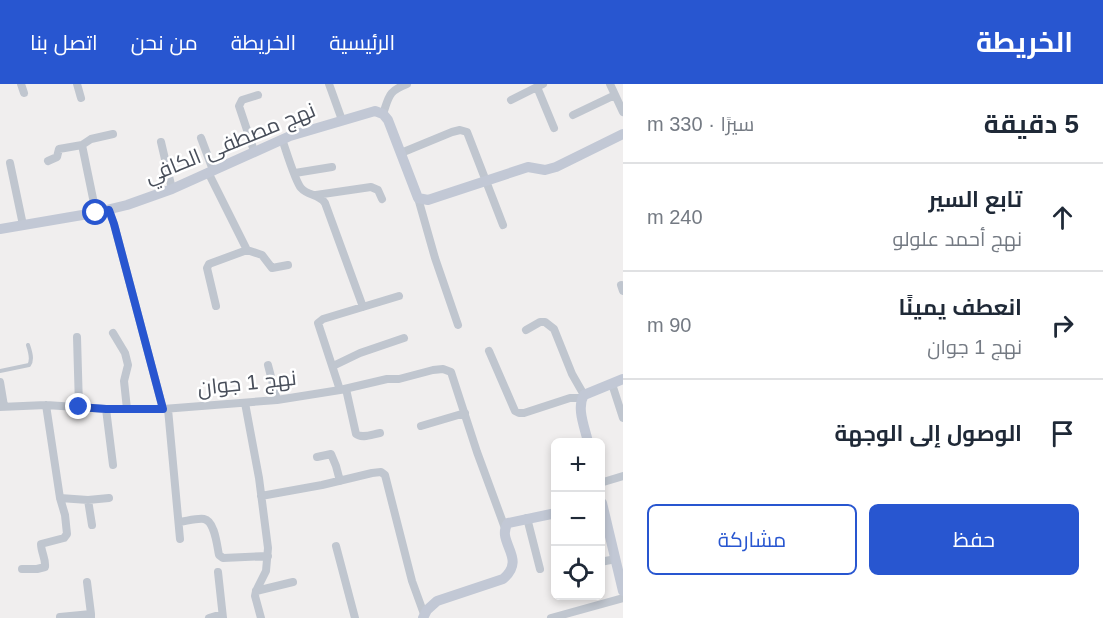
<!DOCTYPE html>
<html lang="ar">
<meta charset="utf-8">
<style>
:root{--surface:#fff;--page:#f6f6f7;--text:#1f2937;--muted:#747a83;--line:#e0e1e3;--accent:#2856d0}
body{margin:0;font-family:Helvetica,Cairo,sans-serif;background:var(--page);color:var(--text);direction:rtl}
.controls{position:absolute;right:18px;bottom:18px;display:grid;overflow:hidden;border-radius:9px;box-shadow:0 3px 9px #0003}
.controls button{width:54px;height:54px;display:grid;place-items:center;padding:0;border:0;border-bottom:2px solid var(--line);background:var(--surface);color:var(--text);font:30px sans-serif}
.stop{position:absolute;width:18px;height:18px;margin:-14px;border:4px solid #2856d0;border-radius:50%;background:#fff}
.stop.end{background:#2856d0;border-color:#fff;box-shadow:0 2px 6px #0008}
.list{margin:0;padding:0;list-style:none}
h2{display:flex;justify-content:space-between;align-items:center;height:78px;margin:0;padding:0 24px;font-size:26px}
h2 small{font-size:20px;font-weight:400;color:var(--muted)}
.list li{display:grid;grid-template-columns:39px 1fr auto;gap:18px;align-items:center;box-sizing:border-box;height:108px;padding:0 24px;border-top:2px solid var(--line)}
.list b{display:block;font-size:22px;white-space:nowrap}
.list p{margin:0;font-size:20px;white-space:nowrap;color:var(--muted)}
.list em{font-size:20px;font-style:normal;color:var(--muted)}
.actions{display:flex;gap:12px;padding:18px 24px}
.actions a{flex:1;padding:14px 0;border:2px solid var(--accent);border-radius:9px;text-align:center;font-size:21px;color:var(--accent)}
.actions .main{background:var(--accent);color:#fff}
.icon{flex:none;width:33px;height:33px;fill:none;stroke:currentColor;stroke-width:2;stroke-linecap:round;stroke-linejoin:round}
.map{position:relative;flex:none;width:623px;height:534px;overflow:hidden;direction:ltr}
header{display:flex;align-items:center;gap:36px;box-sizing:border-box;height:84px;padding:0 30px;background:var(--accent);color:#fff}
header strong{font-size:28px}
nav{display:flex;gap:33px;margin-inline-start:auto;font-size:21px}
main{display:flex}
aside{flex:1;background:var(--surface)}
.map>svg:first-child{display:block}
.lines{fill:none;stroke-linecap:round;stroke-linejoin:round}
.lane{stroke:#c0c6cf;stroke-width:4}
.street{stroke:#c0c6cf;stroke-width:8}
.secondary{stroke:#c2c8d5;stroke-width:10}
.route{stroke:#2856d0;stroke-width:8}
.labels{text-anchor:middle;stroke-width:5;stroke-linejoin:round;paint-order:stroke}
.street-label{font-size:21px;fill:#484e5a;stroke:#fff}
</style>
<header>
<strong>الخريطة</strong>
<nav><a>الرئيسية</a><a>الخريطة</a><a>من نحن</a><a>اتصل بنا</a></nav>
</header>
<main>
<aside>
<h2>5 دقيقة<small>سيرًا · 330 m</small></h2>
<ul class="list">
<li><svg class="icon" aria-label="ahead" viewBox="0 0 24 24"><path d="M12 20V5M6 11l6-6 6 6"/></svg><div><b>تابع السير</b><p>نهج أحمد علولو</p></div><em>240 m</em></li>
<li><svg class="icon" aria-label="right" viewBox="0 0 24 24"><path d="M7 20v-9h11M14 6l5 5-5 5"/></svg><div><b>انعطف يمينًا</b><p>نهج 1 جوان</p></div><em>90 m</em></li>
<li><svg class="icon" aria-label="arrive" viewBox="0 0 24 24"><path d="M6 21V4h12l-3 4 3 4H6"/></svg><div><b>الوصول إلى الوجهة</b></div></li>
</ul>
<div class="actions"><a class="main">حفظ</a><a>مشاركة</a></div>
</aside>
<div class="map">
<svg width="623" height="534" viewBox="0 0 623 534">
<rect width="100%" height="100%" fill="#f0eeee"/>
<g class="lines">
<path class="lane" d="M 0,287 L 29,281 C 33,276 30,267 28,261"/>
<path class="street" d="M 21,0 L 24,9
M 77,0 L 81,14
M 329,0 L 342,36
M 610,0 L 623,28
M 537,3 L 554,44
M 511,16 L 543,0
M 383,30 C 389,13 388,7 407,0
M 573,31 L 615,11
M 201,54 L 213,86
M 282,55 C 286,66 295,97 301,104 C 308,112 319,110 325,119 L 363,223
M 161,58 L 172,105
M 254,67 L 239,22 L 242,16 L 258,11
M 401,69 L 452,48 L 460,46 L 467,48 L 503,141
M 48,77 L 57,73 L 59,65 L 82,61
M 10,79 L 23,141
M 208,88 L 247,166 L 209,180 L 207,184 L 216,222
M 295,89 L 332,83
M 316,111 L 371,103 L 378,106 L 382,115
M 418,114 L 435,174 L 458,241
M 109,126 L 114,140 L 163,325
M 96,129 L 82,61 L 91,55 L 113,50
M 247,166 L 262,171 L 272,184 L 288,181
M 621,201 L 623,207
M 526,246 L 540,238 L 545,238 L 554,245 L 572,290 L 584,311
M 113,249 L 125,269 L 128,281 L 124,297 L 127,325
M 77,253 L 79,323
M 489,267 L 515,327 L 519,329 L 524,329 L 570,314 L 581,314
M 268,281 L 277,316
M 333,282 L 360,269 L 404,254
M 0,298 L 4,322
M 612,300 L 623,334
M 346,305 L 356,350 C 362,355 373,350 380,349
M 340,306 L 387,295 L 399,295 L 433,286 L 443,285 L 451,288 L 477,368 L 505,444
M 245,319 L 259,394 L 268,464 L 266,487 L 256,507 L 255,512 L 261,534
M 0,323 L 46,321 L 106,325 L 163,325 L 277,316 L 340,306 L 318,239 L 323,235 L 399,212
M 106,325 L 113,381
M 168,325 L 180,455
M 421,342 L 465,329
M 317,373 L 331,370 L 336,382 L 340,397
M 600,399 L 623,392
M 261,412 L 322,401 L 372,389 L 381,388 L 385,391 L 412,497 L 424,530
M 60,414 L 88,416 L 109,414
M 88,416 L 92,441
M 527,434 L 540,485
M 179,438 C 187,437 197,434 204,435 C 215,437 217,462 219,471 L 223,474 L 268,472
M 336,462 L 355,534
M 600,478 L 616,475
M 22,485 L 37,485 L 45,483 C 46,475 41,468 41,460 L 64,454 L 67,450 L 65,431 L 60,414 L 46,321
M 218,488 L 223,534
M 87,498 L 91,530
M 256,507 L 293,498
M 60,533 L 91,530 L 91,534
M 209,534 L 222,530
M 551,534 L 623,514"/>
<path class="secondary" d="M 0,145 L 94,129 L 127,121 L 172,105 L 290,52 L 375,27 L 383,30 L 388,36 L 418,114 L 428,116 L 440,112 L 528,83 L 545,86 L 556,83 L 623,50
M 588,358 C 585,344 576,324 584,311 L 623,295
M 602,419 L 623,507
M 423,534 L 427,526 L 437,517 L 503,495 C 528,474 495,458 508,439 L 556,429"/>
</g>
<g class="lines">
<path class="route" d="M 79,323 L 106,325 L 163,325 L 114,140 L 109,126 L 96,129"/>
</g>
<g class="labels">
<g class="street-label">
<text transform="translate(230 59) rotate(-22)" y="7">نهج مصطفى الكافي</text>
<text transform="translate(247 299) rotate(-6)" y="7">نهج 1 جوان</text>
</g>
</g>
</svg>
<div class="controls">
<button>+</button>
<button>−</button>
<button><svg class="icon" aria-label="locate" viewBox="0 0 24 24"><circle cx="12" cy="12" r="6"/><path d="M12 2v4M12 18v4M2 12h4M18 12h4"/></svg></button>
</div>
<div class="stop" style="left:96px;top:129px"></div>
<div class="stop end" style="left:79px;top:323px"></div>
</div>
</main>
